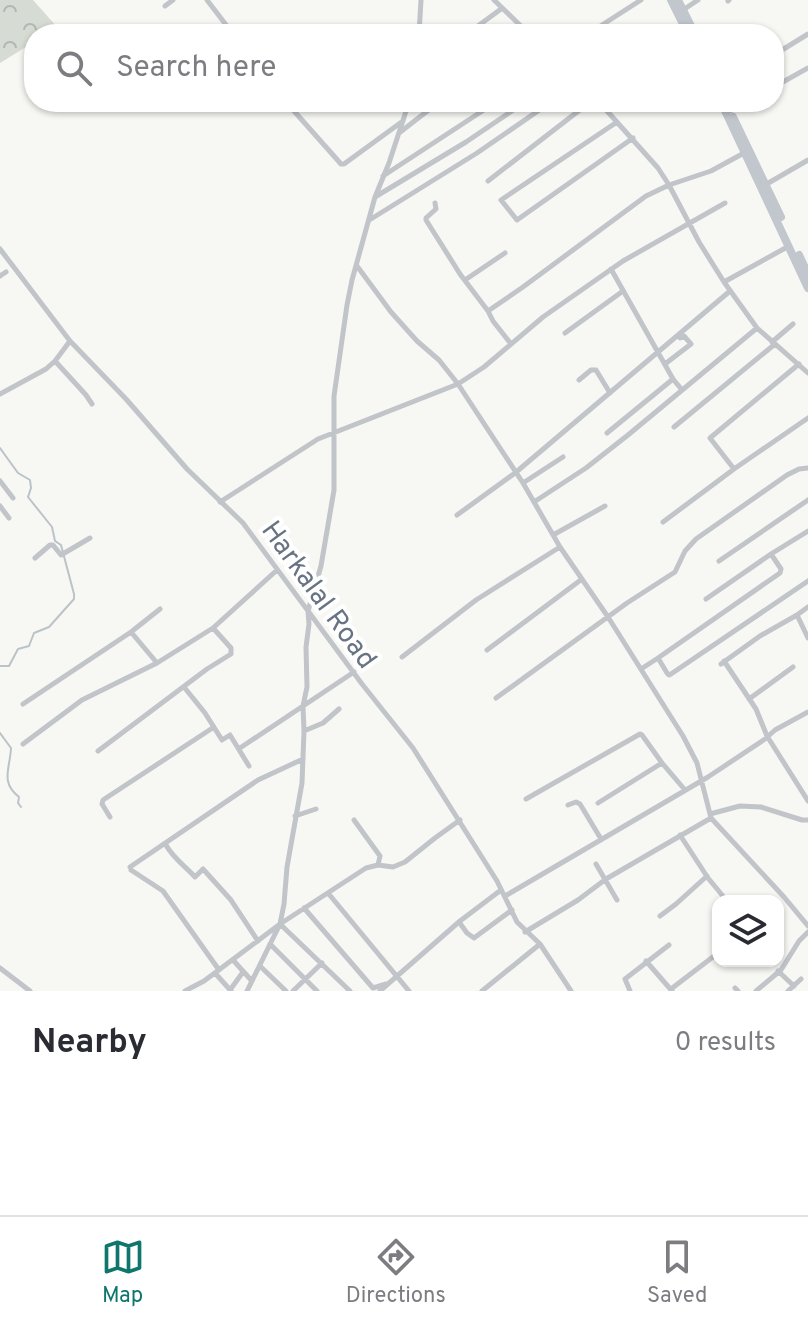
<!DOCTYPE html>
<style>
:root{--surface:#fff;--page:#f2f2f3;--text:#2b2b33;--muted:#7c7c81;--line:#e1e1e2;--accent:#0f766e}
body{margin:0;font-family:Overpass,sans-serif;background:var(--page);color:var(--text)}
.controls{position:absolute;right:24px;bottom:24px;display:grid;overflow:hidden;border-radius:16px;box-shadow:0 2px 6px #0004}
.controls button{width:72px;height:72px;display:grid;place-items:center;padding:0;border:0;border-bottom:2px solid var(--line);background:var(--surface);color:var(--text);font:40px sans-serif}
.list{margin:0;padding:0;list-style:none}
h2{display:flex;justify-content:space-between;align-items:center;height:104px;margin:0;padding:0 32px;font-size:34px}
h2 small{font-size:26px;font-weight:400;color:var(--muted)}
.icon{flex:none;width:44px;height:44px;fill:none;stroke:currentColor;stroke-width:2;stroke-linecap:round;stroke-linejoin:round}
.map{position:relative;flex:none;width:808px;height:991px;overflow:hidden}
.search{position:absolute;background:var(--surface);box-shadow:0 2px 6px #0004;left:24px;right:24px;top:24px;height:88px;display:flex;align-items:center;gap:20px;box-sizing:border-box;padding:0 28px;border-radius:32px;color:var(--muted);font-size:30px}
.sheet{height:224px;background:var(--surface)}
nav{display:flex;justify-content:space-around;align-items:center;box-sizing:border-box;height:112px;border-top:2px solid var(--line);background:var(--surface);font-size:22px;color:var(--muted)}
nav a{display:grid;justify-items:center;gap:4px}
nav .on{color:var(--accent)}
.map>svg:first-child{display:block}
.forest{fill:url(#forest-crowns)}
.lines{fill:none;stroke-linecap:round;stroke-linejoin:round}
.stream{stroke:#bbc3c9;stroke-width:2}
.street{stroke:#c1c4c8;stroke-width:5}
.primary{stroke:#c2c6cd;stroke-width:8}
.labels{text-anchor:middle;stroke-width:8;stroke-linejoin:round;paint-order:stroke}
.street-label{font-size:28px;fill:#687384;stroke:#fff}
</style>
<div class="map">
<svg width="808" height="991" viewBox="0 0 808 991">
<defs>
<pattern id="forest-crowns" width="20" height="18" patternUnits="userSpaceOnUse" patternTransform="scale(2)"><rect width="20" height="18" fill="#d6dcd4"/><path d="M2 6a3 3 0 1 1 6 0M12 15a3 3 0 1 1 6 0" fill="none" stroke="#b1b7b2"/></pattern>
</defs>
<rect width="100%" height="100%" fill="#f7f7f4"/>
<path class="forest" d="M 0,0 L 33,0 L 57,27 L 46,34 L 34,34 L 34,42 L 0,63 Z"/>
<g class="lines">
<path class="stream" d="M 0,448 L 18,473 L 30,480 L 31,488 L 28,497 L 52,527 L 55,541 L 61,545 L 74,594 L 74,599 L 49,627 L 34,633 L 29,646 L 18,649 L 9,666 L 0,666
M 0,733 L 11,748 C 10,769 0,782 19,797 L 18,803 L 21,807"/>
<path class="street" d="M 207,0 L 233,34
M 494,0 L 529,34
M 728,1 L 729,0
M 165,6 L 173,0
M 683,10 L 698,0
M 419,34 L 421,0
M 467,34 L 501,9
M 588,34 L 641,0
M 774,55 L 808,34
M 774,87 L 808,68
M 286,102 L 341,164 L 344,164 L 403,121
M 599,102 L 658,168 L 669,185 L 699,242 L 724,282 L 789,246
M 730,111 L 746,102
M 617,122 L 501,200 L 517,220 L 633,138
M 399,133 L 439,102
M 383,176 L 496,102
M 488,181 L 590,102
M 765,185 L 808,160
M 375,197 L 466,142 L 525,102
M 435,203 L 436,209 L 426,218 L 426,220 L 460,274 L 488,311
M 371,219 L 477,153 L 551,102
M 0,249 L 70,341 L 126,399 L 187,469 L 243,523 L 362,684 L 413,748 L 497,881 L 517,922 L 540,944 L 571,991
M 357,266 L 391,312 L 417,341 L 439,360 L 458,384 L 523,483 L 560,547 L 608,617 L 683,736 L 697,763 L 711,818 L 784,897 L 808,926
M 611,269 L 673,379
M 0,276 L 6,272
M 465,280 L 505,253
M 724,282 L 757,328 L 808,373
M 565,333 L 623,291
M 772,342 L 793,324
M 511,344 L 493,321 L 488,311 L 523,287 L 646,196 L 669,185 L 711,171 L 744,153
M 55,361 L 86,395 L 92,404
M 665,364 L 691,344 L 684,336 L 680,338
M 579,380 L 591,370 L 596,370 L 610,393
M 0,394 L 46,369 L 55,361 L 70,341
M 674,427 L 775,344
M 607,433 L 673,379 L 682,390
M 734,469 L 710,438 L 799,364
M 0,481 L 13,498
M 523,483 L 563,457
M 220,502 L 318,439 L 458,384 L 484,367 L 543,317 L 623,261 L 725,203
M 534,502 L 586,468 L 628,435 L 757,328
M 0,506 L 9,518
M 457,515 L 515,473 L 730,291
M 663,522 L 734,469 L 808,418
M 553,535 L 605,506
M 771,554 L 808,531
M 35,558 L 50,545 L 53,545 L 61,555 L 90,538
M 719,561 L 808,500
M 808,607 L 797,615 L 808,638
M 131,632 L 157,663
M 487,650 L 582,579
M 402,657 L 476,600 L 560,547
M 658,658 L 780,573 L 781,569 L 771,554 L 706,599
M 724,661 L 756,709 L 767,736 L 808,801
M 721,664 L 760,636 L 797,615
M 641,669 L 658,658 L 667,673 L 669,675 L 671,674 L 808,581
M 184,687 L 205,713 L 222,740 L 230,735 L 249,766
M 496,698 L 627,603 L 675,572 L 685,551 L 696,539 L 787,475 L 799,469 L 808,468
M 749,699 L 793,667
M 23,704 L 131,632 L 160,609
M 304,731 L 323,723 L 339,709
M 23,744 L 82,700 L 157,663 L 213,628 L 277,570
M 240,748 L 354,672
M 98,751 L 207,669 L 231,654 L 231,648 L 213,628
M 526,799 L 640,734 L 642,735 L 662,763 L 685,790
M 598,803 L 662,763
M 568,805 L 576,802 L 580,804 L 601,839
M 710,814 L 740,806 L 761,807 L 802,820 L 808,820
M 295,816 L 316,809
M 110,817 L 102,804 L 103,800 L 214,727
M 354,820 L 380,856 L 378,865
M 680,835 L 708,878 L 727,901
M 166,845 C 173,858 185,866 195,877 L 203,869 L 231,900 L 258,941
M 596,864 L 617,900
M 130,867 L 258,780 L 303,759
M 131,870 L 163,891 L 219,970
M 328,893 L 409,991
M 505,896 L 708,777 L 765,739 L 775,730 L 808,712
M 304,908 L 373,988 L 386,984
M 660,916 L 676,904 L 707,876
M 459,922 L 467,933 L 474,938 L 512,910
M 280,924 L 350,991
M 525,932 L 578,900 L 606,879 L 711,818
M 270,944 L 317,991
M 233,960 L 251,980
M 646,961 L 672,991
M 261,967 L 286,991
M 0,968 L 30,991
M 778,971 L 794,986
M 215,973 L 231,991
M 735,988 L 738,991
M 671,989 L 718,953
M 230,990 L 243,972
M 185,991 L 204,981 L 280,924 L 366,868 L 378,865 L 393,867 L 405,862 L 435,838 L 460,820
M 247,991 L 280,924 L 284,904 L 287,867 L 302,783 L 304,731 L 303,706 L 307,687 L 306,647 L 309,624 L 308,611 L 321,566 L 334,490 L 334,396 L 347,305 L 352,280 L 375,197 L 389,163 L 409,102
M 293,991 L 322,963
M 380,991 L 460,921 L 501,890
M 482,991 L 540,944
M 630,991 L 625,979 L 669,945
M 756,991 L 781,970 L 799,941 L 808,932
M 788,991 L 801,979"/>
<path class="primary" d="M 671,0 L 688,34
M 678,0 L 695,34
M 721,102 L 808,288
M 733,117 L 781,217
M 799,255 L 808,274"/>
</g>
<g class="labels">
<g class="street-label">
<text transform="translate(320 594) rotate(54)" y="10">Harkalal Road</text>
</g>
</g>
</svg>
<div class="controls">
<button><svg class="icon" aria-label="layers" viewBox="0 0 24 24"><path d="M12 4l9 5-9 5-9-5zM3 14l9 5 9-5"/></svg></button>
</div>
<div class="search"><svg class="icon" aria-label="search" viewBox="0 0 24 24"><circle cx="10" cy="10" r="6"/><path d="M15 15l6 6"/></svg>Search here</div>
</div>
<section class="sheet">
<h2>Nearby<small>0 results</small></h2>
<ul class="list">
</ul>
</section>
<nav>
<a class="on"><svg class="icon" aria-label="map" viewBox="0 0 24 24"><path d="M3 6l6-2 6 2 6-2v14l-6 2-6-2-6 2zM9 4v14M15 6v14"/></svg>Map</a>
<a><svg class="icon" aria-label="directions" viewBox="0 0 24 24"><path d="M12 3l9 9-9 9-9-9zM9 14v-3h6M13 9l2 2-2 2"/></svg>Directions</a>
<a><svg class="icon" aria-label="saved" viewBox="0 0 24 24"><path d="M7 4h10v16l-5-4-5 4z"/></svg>Saved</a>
</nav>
